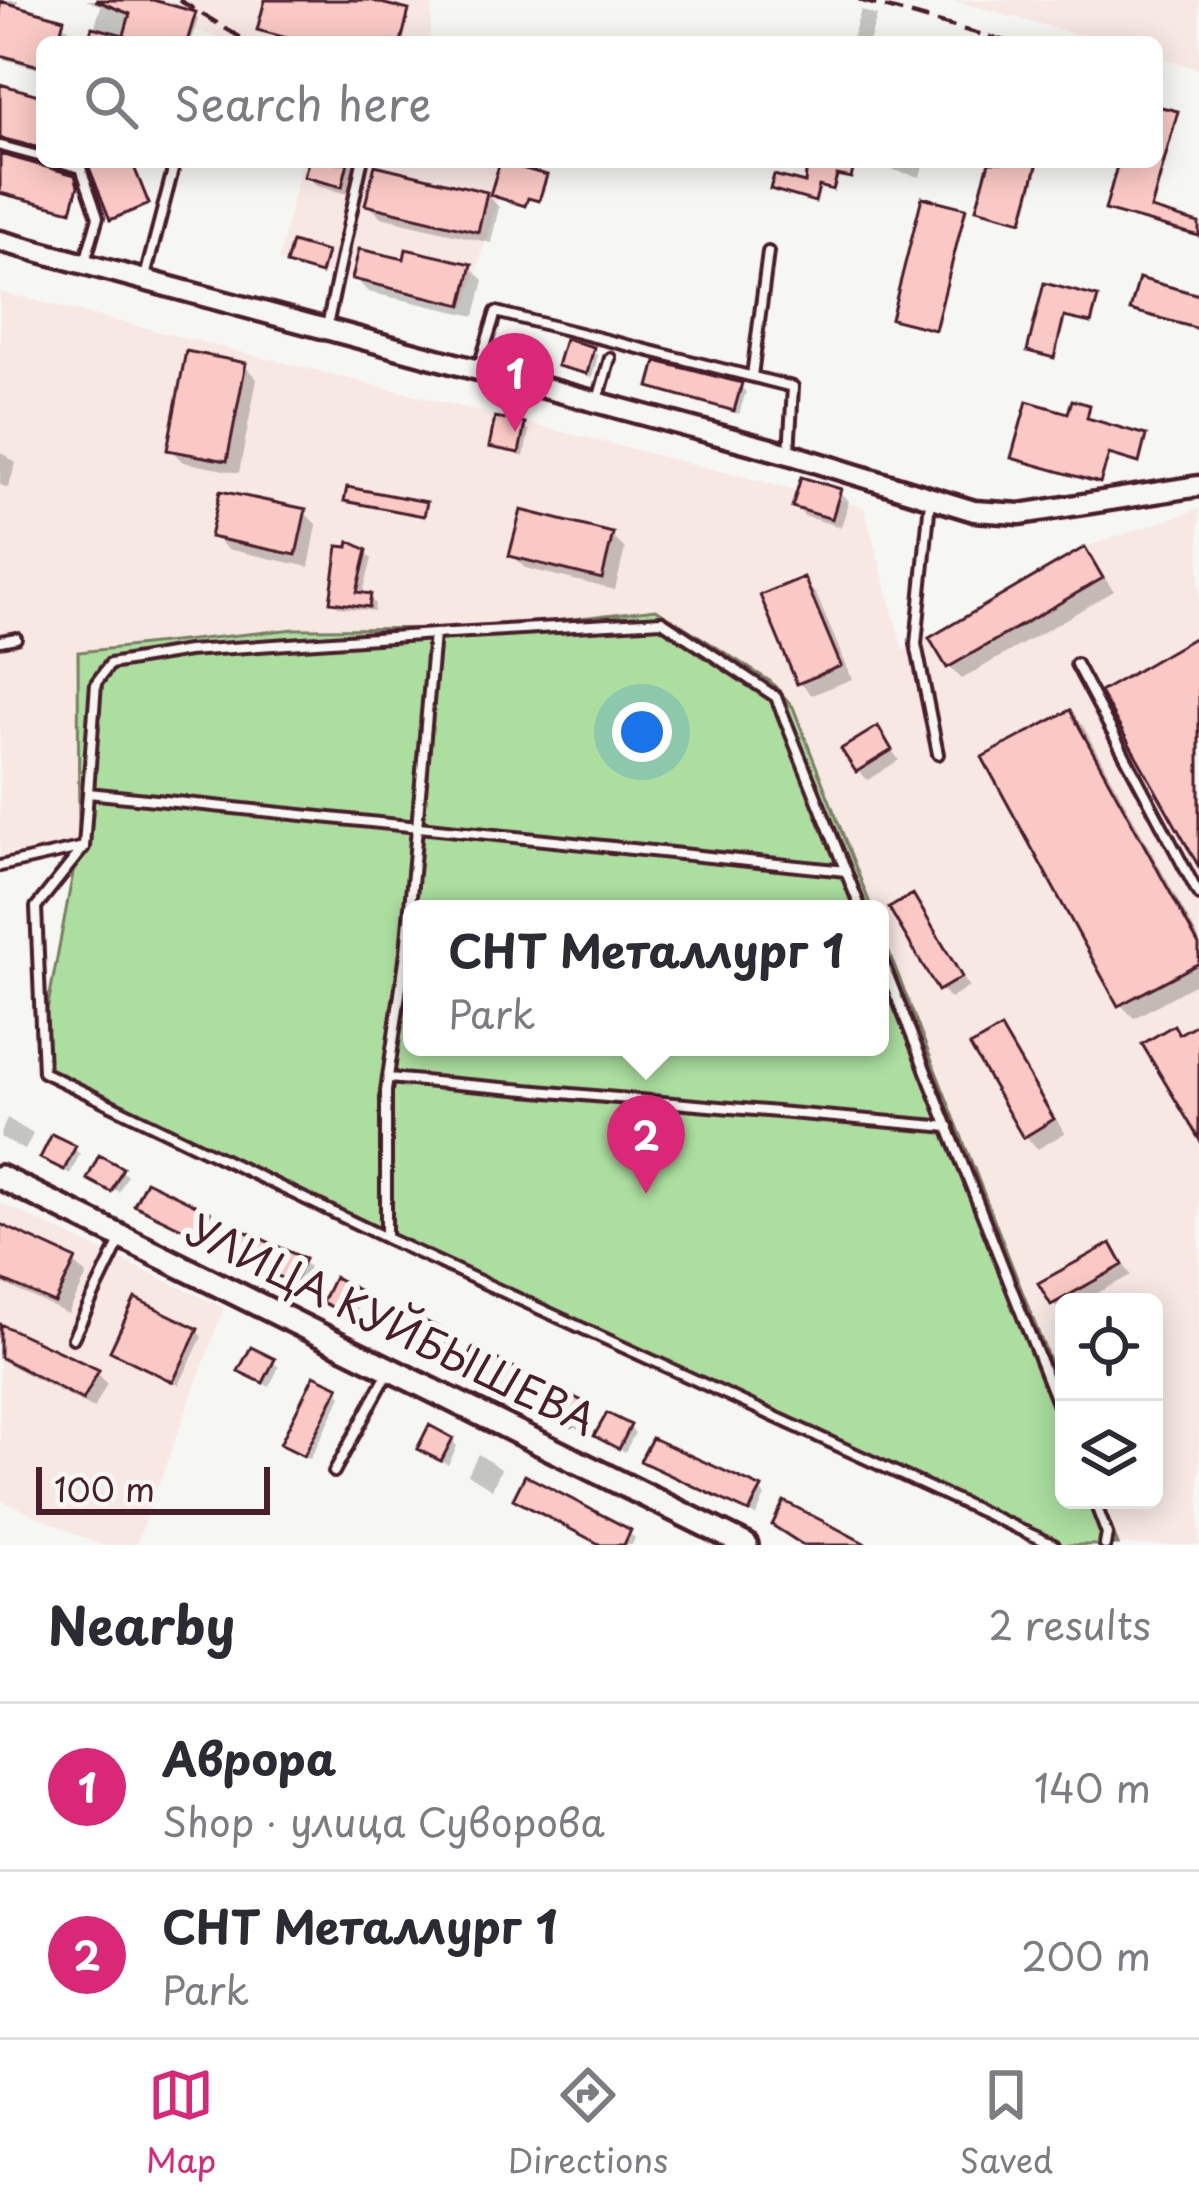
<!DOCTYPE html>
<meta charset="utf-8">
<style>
:root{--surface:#fff;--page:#f7f7f7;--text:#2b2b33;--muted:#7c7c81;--line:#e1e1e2;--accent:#db2777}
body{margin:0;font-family:"Playpen Sans",sans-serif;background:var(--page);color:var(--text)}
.controls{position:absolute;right:36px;bottom:36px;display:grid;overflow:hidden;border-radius:18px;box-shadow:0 6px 30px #0003}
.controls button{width:108px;height:108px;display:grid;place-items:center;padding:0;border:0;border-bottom:3px solid var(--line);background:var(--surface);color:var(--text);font:60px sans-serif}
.scale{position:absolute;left:36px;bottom:30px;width:234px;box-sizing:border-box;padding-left:12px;border:6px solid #4a1f2b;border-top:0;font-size:33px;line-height:42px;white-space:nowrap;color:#4a1f2b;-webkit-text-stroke:9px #f6f6f2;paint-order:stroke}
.you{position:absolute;left:642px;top:732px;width:42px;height:42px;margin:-30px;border:9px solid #fff;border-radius:50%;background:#1a73e8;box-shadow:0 0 0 18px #1a73e833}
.badge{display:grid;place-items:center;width:78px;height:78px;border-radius:50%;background:var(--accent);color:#fff;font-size:39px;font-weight:700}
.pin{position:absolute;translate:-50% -99px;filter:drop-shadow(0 3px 6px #0008)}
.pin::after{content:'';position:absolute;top:63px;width:42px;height:36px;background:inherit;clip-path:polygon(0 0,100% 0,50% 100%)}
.popup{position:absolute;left:403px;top:900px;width:486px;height:156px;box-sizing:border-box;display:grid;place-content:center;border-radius:18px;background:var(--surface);filter:drop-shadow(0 3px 9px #0005);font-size:39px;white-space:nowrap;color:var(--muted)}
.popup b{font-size:45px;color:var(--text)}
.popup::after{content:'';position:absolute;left:50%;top:100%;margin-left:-24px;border:24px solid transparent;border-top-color:var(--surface)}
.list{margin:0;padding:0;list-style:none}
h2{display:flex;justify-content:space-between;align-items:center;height:156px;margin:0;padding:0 48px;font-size:51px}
h2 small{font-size:39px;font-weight:400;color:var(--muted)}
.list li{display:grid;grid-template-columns:78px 1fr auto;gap:36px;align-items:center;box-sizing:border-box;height:168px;padding:0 48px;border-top:3px solid var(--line)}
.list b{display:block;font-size:45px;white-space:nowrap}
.list p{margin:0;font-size:39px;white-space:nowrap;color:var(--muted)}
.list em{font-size:39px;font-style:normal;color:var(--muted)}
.icon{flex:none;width:66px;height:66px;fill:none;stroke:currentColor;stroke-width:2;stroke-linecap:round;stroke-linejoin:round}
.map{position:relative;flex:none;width:1199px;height:1545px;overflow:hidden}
.search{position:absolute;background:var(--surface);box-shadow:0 6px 30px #0003;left:36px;right:36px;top:36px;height:132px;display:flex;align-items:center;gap:30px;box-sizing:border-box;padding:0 42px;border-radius:18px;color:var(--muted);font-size:45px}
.sheet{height:492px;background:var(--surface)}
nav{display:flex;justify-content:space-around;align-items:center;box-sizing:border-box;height:168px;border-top:3px solid var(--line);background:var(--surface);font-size:33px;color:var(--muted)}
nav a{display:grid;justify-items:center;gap:6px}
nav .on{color:var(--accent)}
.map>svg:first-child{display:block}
.built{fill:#f7e8e4}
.green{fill:#abde9f;stroke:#7a7e65;stroke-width:3}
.shadow{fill:#0003}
.building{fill:#fac9c5;stroke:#4a1f2b;stroke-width:3}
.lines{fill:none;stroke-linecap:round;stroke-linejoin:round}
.service-casing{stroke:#4a1f2b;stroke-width:16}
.tertiary-casing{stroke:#4a1f2b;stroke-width:27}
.secondary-casing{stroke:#4a1f2b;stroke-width:30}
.service{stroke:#f6f6f2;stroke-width:8}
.tertiary{stroke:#f6f6f2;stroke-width:18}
.secondary{stroke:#f6f6f2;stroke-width:21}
.rail{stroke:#4a1f2b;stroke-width:4.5;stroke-dasharray:18 9;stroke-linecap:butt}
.labels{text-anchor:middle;stroke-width:12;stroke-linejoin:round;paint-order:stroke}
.street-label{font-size:42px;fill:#4a1f2b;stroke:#f6f6f2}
</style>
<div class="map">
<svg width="1199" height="1545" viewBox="0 0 1199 1545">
<rect width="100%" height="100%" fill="#f6f6f2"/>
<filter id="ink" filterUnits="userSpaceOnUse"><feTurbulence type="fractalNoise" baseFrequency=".00833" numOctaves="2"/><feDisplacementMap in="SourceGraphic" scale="24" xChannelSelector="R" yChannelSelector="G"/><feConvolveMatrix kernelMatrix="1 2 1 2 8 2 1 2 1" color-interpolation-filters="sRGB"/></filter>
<g filter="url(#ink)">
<path class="built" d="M 91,0 L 433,0 L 429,42 L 235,42 Z
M 953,0 L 1199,0 L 1199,69 L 1157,57 L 1157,42 L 1104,42 Z
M 302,162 L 500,162 L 503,182 L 466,308 L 278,261 Z
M 0,292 L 864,507 L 903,651 L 1085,547 L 1199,509 L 1199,1545 L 1118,1545 L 1101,1500 L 1154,1500 L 1154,1302 L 1064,1302 L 1064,1398 L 880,929 L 880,909 L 872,909 L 793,707 L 771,682 L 656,609 L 496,628 L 78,652 L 79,841 L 0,860 Z
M 0,1203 L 224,1308 L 136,1545 L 100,1545 L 0,1499 Z"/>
<path class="green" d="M 656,609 L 771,682 L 793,707 L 872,909 L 412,909 L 412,1047 L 880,1047 L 880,929 L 1064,1398 L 1064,1500 L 1101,1500 L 1118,1545 L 1037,1545 L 37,1064 L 79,841 L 78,652 L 294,629 L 496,628 Z"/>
<path class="shadow" d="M 0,0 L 18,0 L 16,9 L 69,28 L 66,42 L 42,42 L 42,70 L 0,58 Z
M 86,0 L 142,0 L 198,19 L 191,42 L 90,42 L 101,6 Z
M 861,10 L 877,16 L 869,42 L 851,42 Z
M 1157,109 L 1178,116 L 1152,213 L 1199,226 L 1199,236 L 1110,211 L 1121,162 L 1157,162 Z
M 90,162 L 131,162 L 149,206 L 115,220 Z
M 311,162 L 359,162 L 351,195 L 317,186 L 307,176 Z
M 814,162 L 857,162 L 852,178 L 839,175 L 835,190 L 821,186 L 817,202 L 776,190 L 807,187 Z
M 888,162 L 924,162 L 920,177 L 889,169 Z
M 992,162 L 1040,162 L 1024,221 L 982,210 Z
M 486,194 L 499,207 L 491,243 L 381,217 L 368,204 Z
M 965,211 L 937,331 L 896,320 Z
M 406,263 L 470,267 L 484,280 L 475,316 L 368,292 L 355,278 Z
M 1046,287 L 1098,301 L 1093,324 L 1066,317 L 1056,358 L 1032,352 Z
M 592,350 L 598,356 L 592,378 L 561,365 Z
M 244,365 L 257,379 L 239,473 L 183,462 L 170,449 Z
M 652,386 L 740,386 L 746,392 L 739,414 Z
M 1089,408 L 1087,421 L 1147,439 L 1140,463 L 1110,454 L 1102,483 L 1016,459 Z
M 523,426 L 529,431 L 524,457 L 493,446 Z
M 0,452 L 16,463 L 8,488 L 0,485 Z
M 839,492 L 849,501 L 841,527 L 804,516 L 795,506 Z
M 304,512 L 317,525 L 309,567 L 227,549 L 214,536 Z
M 612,536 L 625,549 L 615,590 L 525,568 L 512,555 Z
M 361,546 L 372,559 L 362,596 L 375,603 L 374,611 L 339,607 L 334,601 L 341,549 Z
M 1085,551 L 1114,591 L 962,679 L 949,666 Z
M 803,581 L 816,594 L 852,679 L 812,695 L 799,682 Z
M 1070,713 L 1083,726 L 1199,939 L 1199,982 L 1134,1018 L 1121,1005 L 986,759 Z
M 877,730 L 899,760 L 868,780 L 858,771 Z
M 912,898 L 969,987 L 950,999 L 941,989 Z
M 1001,1032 L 1065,1133 L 1038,1149 L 1025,1136 Z
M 7,1118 L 33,1134 L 25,1150 L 0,1137 Z
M 74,1149 L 80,1154 L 70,1174 L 43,1157 Z
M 121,1170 L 127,1176 L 119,1192 L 93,1179 Z
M 137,1204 L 208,1215 L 214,1220 L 204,1240 Z
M 0,1227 L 74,1262 L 87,1275 L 68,1314 L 0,1282 Z
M 1111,1246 L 1131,1275 L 1081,1302 L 1064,1302 L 1062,1312 L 1053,1303 Z
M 229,1251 L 303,1262 L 309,1267 L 299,1287 Z
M 356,1292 L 362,1298 L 352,1317 L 325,1301 Z
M 0,1326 L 97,1373 L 107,1383 L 94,1409 L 0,1360 Z
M 197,1331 L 202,1337 L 179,1385 L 113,1350 Z
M 447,1336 L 453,1341 L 443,1361 L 416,1344 Z
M 474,1352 L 537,1382 L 542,1388 L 533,1407 L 470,1377 L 465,1371 Z
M 273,1362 L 279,1367 L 269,1387 L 242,1370 Z
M 337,1390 L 342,1396 L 310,1459 L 289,1449 L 284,1443 Z
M 582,1404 L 588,1410 L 578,1429 L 551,1413 Z
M 629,1427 L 635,1433 L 625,1452 L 598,1436 Z
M 452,1440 L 457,1446 L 448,1465 L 421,1449 Z
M 478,1454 L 501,1469 L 492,1489 L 468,1474 Z
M 644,1461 L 760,1491 L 765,1496 L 756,1516 Z
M 629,1533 L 635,1538 L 632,1545 L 601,1545 Z"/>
<path class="building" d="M 95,0 L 153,0 L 196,12 L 187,42 L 87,42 L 92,27 L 124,35 L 130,14 Z
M 265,0 L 369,0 L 409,10 L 401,42 L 302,42 L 257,30 Z
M 0,1 L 64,19 L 58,42 L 42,42 L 42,67 L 0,55 Z
M 0,84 L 42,96 L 40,148 L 0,138 Z
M 1157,106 L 1178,111 L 1151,209 L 1199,223 L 1199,236 L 1105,210 L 1118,162 L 1157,162 Z
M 0,154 L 75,175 L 78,186 L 71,211 L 0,193 Z
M 87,162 L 132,162 L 149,204 L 110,220 Z
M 308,162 L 348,162 L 342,187 L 304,177 Z
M 500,162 L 547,175 L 539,201 L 528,198 L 525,206 L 490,195 Z
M 807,162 L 855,162 L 851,178 L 837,175 L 833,190 L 819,186 L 815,202 L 770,189 L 774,175 L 805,183 Z
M 989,162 L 1038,162 L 1022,221 L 976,209 Z
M 375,165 L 487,192 L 478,232 L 365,205 Z
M 922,197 L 966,208 L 935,330 L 891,319 Z
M 292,242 L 327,252 L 321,274 L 286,264 Z
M 359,249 L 404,259 L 406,249 L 472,264 L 462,305 L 352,279 Z
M 1139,278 L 1199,295 L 1199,329 L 1130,310 Z
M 1044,283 L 1098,297 L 1091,323 L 1064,317 L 1054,358 L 1027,351 Z
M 565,339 L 594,347 L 587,374 L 557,366 Z
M 186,351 L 246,363 L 227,461 L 167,450 Z
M 656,361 L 742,383 L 734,411 L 649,387 Z
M 1072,400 L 1090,405 L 1087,418 L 1146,435 L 1139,463 L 1109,454 L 1100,483 L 1011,458 L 1027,401 L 1068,413 Z
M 495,417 L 525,423 L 519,453 L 489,447 Z
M 801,477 L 841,489 L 832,519 L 792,507 Z
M 347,487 L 427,502 L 424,516 L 344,501 Z
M 220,491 L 306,509 L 296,555 L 210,537 Z
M 521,510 L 613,533 L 602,579 L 509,556 Z
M 349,541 L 367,550 L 357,592 L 371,594 L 369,607 L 330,602 L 338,546 L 348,547 Z
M 1085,547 L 1103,578 L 947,668 L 929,638 Z
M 804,577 L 841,666 L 797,684 L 760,595 Z
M 1199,635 L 1199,867 L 1100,692 Z
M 1070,710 L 1199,945 L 1199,963 L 1118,1006 L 982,757 Z
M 878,726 L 892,750 L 856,772 L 841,749 Z
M 913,894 L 962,977 L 938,991 L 889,908 Z
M 1199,1023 L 1199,1139 L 1142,1044 L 1174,1025 L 1179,1034 Z
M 1001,1028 L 1054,1119 L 1023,1138 L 970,1046 Z
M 52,1134 L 76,1146 L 64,1170 L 40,1158 Z
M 99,1155 L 123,1168 L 111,1192 L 87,1179 Z
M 146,1181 L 210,1212 L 198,1236 L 134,1205 Z
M 0,1224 L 76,1259 L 55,1303 L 0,1279 Z
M 238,1228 L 305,1259 L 293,1283 L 226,1252 Z
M 1111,1243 L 1123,1265 L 1051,1305 L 1038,1283 Z
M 334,1277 L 358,1290 L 346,1314 L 322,1302 Z
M 135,1298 L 198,1329 L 173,1382 L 110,1351 Z
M 425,1321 L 449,1333 L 437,1357 L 413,1345 Z
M 0,1324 L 99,1370 L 83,1400 L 0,1357 Z
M 251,1347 L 275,1359 L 263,1383 L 238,1371 Z
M 473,1348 L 538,1379 L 526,1404 L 461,1372 Z
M 314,1375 L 339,1387 L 304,1456 L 280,1444 Z
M 560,1390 L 584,1402 L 572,1426 L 548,1413 Z
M 607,1413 L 631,1425 L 619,1449 L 594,1436 Z
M 429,1425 L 453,1438 L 441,1461 L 417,1449 Z
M 652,1438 L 762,1488 L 749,1512 L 640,1461 Z
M 525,1475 L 631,1530 L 624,1545 L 601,1545 L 513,1499 Z
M 784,1501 L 840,1530 L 868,1545 L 803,1545 L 772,1525 Z"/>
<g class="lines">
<defs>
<path id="service" d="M 1,146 L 42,157
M 59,162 L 81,168 L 98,217 L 85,262
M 145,277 L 175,162
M 327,326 L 362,162
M 479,366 L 496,312 L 793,387 L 789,453
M 752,376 L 768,252
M 598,400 L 610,358
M 930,501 L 916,644 L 938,754
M 434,634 L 406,953 L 386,1091 L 386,1238 L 43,1072 L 36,907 L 84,847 L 96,683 L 110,664 L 188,651 Z
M 434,634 L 662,621 L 776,697 L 861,909
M 0,641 L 16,638
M 1076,664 L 1199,895
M 88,793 L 846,871
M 0,866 L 84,847
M 880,955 L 1064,1421
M 388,1078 L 949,1127
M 386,1238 L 1054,1545
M 73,1338 L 122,1237
M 334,1472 L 388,1373
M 1094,1500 L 1107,1534 L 1105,1545"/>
<path id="tertiary" d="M 0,241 L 789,454 L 974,511 L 1020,514 L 1199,486"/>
<path id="secondary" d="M 0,1177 L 746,1545"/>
</defs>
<use href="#service" class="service-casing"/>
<use href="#tertiary" class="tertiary-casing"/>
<use href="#secondary" class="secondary-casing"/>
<use href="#service" class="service"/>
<use href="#tertiary" class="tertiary"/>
<use href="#secondary" class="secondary"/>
<path class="rail" d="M 179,0 L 248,42
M 859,0 L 1008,42"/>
</g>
</g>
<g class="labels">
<g class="street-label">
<text transform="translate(391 1325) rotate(26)" y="15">УЛИЦА КУЙБЫШЕВА</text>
</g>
</g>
</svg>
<div class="controls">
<button><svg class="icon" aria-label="locate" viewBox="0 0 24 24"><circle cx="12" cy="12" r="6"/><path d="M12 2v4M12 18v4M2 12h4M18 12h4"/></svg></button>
<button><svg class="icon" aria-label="layers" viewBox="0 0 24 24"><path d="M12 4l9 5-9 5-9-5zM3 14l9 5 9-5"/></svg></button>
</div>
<div class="scale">100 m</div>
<div class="you"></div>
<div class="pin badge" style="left:515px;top:432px">1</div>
<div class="pin badge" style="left:646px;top:1194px">2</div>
<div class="popup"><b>СНТ Металлург 1</b>Park</div>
<div class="search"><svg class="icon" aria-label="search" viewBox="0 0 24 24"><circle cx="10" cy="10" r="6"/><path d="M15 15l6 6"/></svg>Search here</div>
</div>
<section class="sheet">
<h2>Nearby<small>2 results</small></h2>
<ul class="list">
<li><span class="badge">1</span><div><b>Аврора</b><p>Shop · улица Суворова</p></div><em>140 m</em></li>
<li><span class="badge">2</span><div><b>СНТ Металлург 1</b><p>Park</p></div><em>200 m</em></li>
</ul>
</section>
<nav>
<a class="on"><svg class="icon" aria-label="map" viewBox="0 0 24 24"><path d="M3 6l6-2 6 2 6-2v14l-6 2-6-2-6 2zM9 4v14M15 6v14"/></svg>Map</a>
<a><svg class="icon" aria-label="directions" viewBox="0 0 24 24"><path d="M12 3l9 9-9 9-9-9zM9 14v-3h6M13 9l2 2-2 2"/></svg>Directions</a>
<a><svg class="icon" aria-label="saved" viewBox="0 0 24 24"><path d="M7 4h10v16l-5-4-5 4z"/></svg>Saved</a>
</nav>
